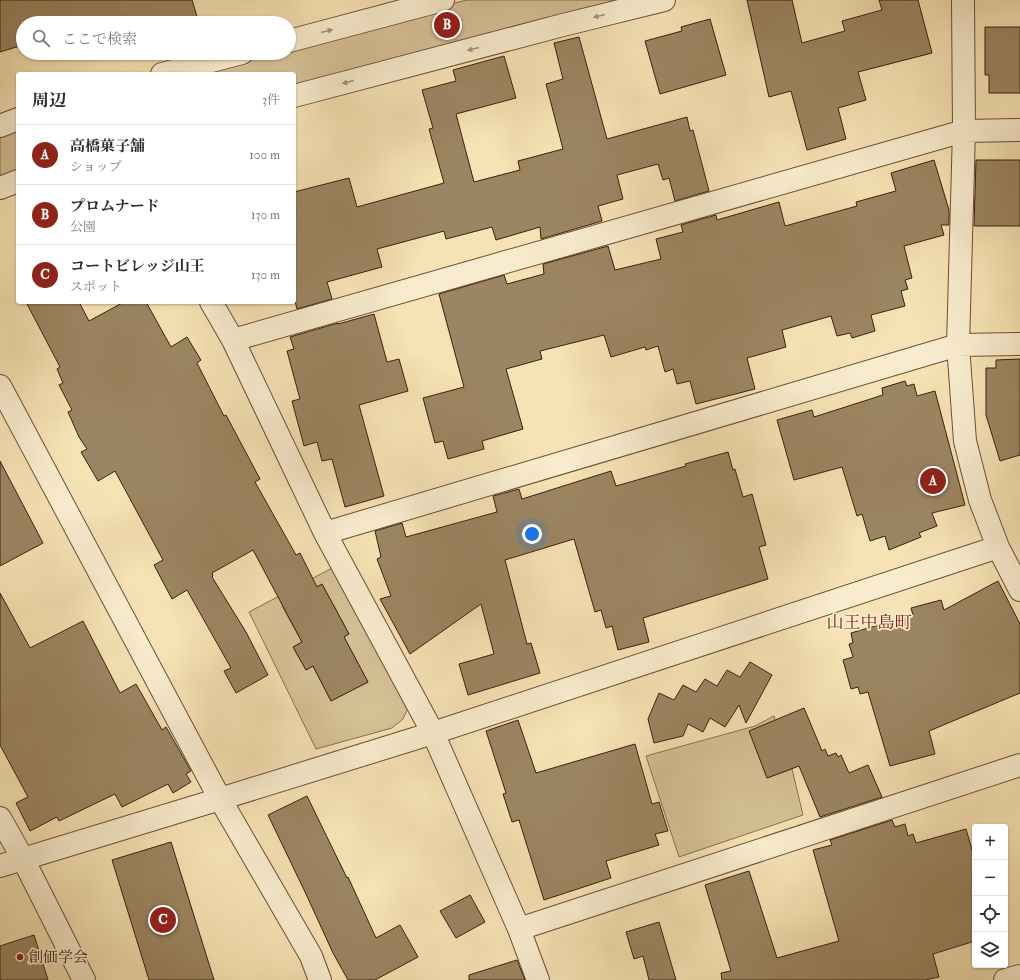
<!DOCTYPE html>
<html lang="ja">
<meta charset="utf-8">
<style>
:root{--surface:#fff;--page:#f7f7f7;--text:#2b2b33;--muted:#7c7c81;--line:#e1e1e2;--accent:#8f2418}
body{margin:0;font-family:"IM FELL Double Pica","Noto Serif JP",serif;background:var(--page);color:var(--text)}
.controls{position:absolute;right:12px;bottom:12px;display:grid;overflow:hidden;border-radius:4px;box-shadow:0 1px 3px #0004}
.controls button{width:36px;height:36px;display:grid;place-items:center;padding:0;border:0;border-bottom:1px solid var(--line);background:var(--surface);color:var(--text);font:20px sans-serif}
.you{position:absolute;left:532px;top:534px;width:14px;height:14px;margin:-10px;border:3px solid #fff;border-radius:50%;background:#1a73e8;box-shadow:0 0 0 6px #1a73e833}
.badge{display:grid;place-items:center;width:26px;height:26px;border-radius:50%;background:var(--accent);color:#fff;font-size:13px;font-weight:700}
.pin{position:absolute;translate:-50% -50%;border:2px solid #fff;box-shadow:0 1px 4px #0006}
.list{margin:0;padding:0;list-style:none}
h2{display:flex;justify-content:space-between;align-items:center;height:52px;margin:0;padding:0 16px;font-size:17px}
h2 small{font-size:13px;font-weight:400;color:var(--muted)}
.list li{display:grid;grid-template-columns:26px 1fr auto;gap:12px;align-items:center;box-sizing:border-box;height:60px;padding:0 16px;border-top:1px solid var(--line)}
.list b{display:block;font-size:15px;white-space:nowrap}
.list p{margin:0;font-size:13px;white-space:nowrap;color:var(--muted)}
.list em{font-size:13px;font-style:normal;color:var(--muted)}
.icon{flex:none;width:22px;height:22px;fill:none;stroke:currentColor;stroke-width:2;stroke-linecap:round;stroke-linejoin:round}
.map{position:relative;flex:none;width:1020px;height:980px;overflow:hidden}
.search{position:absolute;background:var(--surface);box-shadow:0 1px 3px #0004;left:16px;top:16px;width:280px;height:44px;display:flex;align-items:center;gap:10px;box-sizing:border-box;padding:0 14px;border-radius:22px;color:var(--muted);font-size:15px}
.panel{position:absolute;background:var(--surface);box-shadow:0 1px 3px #0004;left:16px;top:72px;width:280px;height:232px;border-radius:4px}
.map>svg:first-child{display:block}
.green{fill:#d6c196;stroke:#887050;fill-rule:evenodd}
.building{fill:#9c8562;stroke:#3a200b}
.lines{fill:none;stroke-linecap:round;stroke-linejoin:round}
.street-casing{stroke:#695035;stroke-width:24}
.street{stroke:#f9ecce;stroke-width:22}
.oneway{fill:#a39076}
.poi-dot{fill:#8f2418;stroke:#f9ecce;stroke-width:1.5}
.labels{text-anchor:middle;stroke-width:3.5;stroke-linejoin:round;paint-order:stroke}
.poi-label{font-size:15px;fill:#3a200b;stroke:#f9ecce;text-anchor:start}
.quarter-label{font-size:17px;fill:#7a1f14;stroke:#f9ecce}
</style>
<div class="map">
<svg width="1020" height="980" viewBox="0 0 1020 980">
<rect width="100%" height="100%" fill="#f6e2b3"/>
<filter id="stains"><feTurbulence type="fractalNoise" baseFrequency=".005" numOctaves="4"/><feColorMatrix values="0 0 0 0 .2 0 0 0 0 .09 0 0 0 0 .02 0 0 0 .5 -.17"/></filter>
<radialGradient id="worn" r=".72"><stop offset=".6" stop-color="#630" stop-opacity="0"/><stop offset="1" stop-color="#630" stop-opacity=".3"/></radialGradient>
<path class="green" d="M 467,0 L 629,0 L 294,85 L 294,74 L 168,74 L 247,53 L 289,53 L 289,43 Z
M 18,128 L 18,173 L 0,181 L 0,135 Z
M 334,567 L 408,708 L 403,719 L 392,728 L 316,749 L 249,612 ZM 322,584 L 349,634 L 344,637 L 368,682 L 331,701 L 313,666 L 306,670 L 293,647 L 302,642 L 282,606 Z
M 774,716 L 779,736 L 755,745 L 767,778 L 792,769 L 803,815 L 679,857 L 646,756 L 755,726 Z"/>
<path class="building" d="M 0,0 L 192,0 L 199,23 L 23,23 L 23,45 L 0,52 Z
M 747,0 L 792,0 L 802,43 L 845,31 L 842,21 L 882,10 L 879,0 L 918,0 L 932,53 L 858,72 L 866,100 L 838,108 L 846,139 L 807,150 L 791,91 L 769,97 Z
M 710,19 L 726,75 L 660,94 L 645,41 L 682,31 L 681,27 Z
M 985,27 L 1020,27 L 1020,93 L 989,93 L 989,75 L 985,75 Z
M 579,37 L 607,139 L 687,117 L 690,131 L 693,130 L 709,191 L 675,201 L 669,178 L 663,180 L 658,164 L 617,175 L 623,199 L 598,206 L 602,221 L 541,239 L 540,227 L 496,240 L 492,227 L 446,239 L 444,231 L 377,249 L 382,267 L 327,282 L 332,299 L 297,309 L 294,297 L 294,192 L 349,178 L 357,207 L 444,183 L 429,129 L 433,128 L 422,90 L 456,81 L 453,70 L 504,56 L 516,98 L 456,114 L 474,182 L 520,170 L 518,161 L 563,149 L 546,84 L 563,79 L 554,43 Z
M 934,160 L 949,210 L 949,225 L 941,225 L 944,235 L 904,246 L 912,278 L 905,280 L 908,289 L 901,291 L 905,306 L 871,315 L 875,331 L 852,338 L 850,333 L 837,336 L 831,316 L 782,330 L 786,347 L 747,358 L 755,389 L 696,404 L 690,381 L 677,384 L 673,369 L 665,372 L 658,346 L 646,350 L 645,347 L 611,357 L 604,335 L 540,351 L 542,359 L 506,369 L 523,429 L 482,441 L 484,449 L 448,459 L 443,441 L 435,443 L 423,398 L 464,387 L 439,294 L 504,275 L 507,284 L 544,274 L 543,264 L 608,246 L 615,270 L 661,259 L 656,239 L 683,232 L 681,225 L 716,215 L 717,220 L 779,202 L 785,226 L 857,206 L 856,202 L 896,191 L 891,173 Z
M 976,160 L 1020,160 L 1020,226 L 974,226 Z
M 26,302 L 79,302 L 89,321 L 124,302 L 146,302 L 171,347 L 187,337 L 201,360 L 197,363 L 224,416 L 226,415 L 260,479 L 255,482 L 296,555 L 300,553 L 317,587 L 322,584 L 349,634 L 344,637 L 368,682 L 331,701 L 313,666 L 306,670 L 293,647 L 302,642 L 253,550 L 212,573 L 213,576 L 212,577 L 246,632 L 268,675 L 236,693 L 224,671 L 231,668 L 187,590 L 172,599 L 154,565 L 163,560 L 115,471 L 98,481 L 81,452 L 87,449 L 79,437 L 68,412 L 72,410 L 59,385 L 63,383 L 57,369 L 60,367 Z
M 374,314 L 387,362 L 399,359 L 408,391 L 359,405 L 384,496 L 345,507 L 332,459 L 322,461 L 317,442 L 304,446 L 292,401 L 300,399 L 287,351 L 294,349 L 290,337 L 338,323 L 338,324 Z
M 1020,359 L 1020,455 L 1000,461 L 986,415 L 986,368 L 996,368 L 996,360 Z
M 905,381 L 907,386 L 914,384 L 917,396 L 935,391 L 965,505 L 932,513 L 937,526 L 919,533 L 921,537 L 889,550 L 885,536 L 870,541 L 862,514 L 857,516 L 842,467 L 794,480 L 777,420 L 812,410 L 814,417 L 883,395 L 882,388 Z
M 728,452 L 733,470 L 735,469 L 743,497 L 752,494 L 766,545 L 759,547 L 768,579 L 643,618 L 649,642 L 618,650 L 612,626 L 606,628 L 601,610 L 595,612 L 574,539 L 505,560 L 527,644 L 531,643 L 540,673 L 468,695 L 459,664 L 494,654 L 481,604 L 410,654 L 380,599 L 391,596 L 377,559 L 381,557 L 375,531 L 402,523 L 406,537 L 497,512 L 493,496 L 519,489 L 522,499 L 611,471 L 616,486 L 686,466 L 685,464 Z
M 0,461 L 43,543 L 0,566 Z
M 998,581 L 1020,624 L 1020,693 L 929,731 L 935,754 L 890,766 L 868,692 L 860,694 L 858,687 L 851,689 L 843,660 L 853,657 L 849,644 L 853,643 L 851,633 L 913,615 L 911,608 L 941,600 L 944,610 Z
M 0,593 L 30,648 L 83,621 L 120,693 L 136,684 L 162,730 L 166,727 L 191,771 L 186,774 L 191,782 L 173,793 L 168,784 L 122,807 L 115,794 L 59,821 L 57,817 L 30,831 L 16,803 L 28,797 L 0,745 Z
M 750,662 L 772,675 L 746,723 L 739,705 L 725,727 L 710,718 L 703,732 L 688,724 L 683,736 L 654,743 L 648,719 L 659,693 L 674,700 L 683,685 L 696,692 L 705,679 L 717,686 L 727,670 L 740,677 Z
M 804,708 L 822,751 L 825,749 L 828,756 L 836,753 L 838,757 L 841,755 L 849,773 L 868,765 L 882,797 L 820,817 L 799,766 L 767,778 L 749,731 Z
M 518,720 L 536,773 L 635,744 L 652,804 L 659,802 L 668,831 L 655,834 L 659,845 L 606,861 L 611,878 L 544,900 L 519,820 L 512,822 L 503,794 L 506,793 L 486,731 Z
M 307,796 L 347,878 L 348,877 L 376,938 L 400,925 L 418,957 L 375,980 L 348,980 L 333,953 L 306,894 L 268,815 Z
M 892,820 L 895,827 L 905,824 L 908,836 L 913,834 L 916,843 L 966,829 L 975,860 L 975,941 L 933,954 L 939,977 L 925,980 L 722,980 L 721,973 L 731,971 L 705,885 L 749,871 L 777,958 L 839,941 L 813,850 L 832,845 L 830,840 Z
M 171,842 L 214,980 L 149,980 L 112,860 Z
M 470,895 L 485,922 L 456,938 L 440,911 Z
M 659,922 L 676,980 L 649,980 L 643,956 L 634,959 L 626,932 Z
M 34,935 L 48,980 L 0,980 L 0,946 Z
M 517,960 L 525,980 L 469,980 L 469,975 Z"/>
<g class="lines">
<defs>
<path id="street" d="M 963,0 L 964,131 L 958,345 L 965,441 L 980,500 L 998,547 L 1020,590
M 289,41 L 443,0
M 162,74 L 242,53
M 294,96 L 563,25 L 664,0
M 0,126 L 18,119
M 0,188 L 18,181
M 211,302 L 233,340 L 325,533 L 433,733 L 519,929 L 538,980
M 233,340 L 964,131 L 1020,130
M 0,386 L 220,799 L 311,956 L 320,980
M 325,533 L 958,345 L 1020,344
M 0,818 L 23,859 L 84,980
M 0,866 L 220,799 L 433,733 L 998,547
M 519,929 L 1020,765
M 1005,980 L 1020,976"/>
</defs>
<use href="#street" class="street-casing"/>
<use href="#street" class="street"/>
</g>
<defs><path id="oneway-solid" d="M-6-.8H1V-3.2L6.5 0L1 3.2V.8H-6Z"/></defs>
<g class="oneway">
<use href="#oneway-solid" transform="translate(599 16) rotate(166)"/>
<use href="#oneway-solid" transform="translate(327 31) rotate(-15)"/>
<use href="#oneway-solid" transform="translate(473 49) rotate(165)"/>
<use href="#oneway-solid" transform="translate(348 82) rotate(165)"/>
</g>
<circle class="poi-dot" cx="20" cy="957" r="4"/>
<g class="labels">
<g class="poi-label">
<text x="28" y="962">創価学会</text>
</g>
<g class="quarter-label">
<text x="869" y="628">山王中島町</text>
</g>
</g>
<rect width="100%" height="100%" filter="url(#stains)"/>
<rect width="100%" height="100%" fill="url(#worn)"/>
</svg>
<div class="controls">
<button>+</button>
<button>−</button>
<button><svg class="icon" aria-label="locate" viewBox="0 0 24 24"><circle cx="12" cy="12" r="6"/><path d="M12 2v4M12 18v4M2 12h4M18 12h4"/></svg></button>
<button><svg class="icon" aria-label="layers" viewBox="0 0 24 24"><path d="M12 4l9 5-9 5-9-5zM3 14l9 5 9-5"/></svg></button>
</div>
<div class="you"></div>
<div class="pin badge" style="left:933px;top:481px">A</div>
<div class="pin badge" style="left:447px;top:25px">B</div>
<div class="pin badge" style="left:163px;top:920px">C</div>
<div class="search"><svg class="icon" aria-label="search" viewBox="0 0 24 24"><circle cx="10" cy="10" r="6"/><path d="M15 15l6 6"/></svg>ここで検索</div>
<section class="panel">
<h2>周辺<small>3件</small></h2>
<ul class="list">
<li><span class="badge">A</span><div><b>高橋菓子舗</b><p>ショップ</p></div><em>100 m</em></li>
<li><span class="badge">B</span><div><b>プロムナード</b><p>公園</p></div><em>130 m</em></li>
<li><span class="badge">C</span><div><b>コートビレッジ山王</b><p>スポット</p></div><em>130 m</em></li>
</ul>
</section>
</div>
